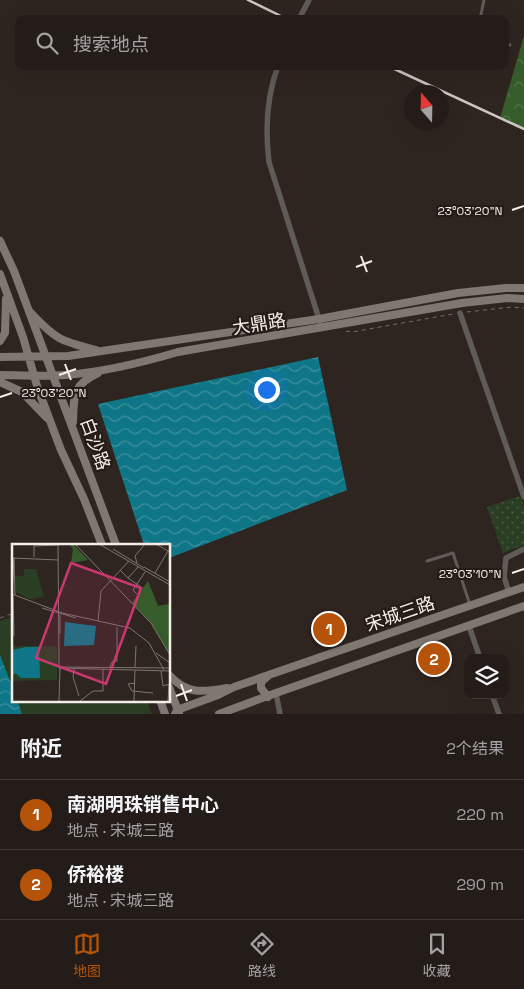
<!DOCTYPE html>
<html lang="zh">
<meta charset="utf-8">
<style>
:root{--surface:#231c18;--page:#2b2521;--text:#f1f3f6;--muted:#a3a1a2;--line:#403a37;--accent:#b45309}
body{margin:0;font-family:"Space Grotesk","Noto Sans SC",sans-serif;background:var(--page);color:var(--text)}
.controls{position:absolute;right:15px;bottom:15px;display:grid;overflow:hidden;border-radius:10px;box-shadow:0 5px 20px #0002}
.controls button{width:45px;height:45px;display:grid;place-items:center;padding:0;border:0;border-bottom:1px solid var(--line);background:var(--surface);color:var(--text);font:25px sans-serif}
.compass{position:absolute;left:404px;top:85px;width:45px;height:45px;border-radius:50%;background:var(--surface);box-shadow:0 5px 20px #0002;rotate:340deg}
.you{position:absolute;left:266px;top:389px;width:18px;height:18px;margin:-12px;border:4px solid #fff;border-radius:50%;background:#1a73e8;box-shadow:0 0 0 8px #1a73e833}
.badge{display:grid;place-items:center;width:32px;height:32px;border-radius:50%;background:var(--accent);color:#fff;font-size:16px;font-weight:700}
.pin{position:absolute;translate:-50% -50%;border:2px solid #fff;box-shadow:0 1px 5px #0006}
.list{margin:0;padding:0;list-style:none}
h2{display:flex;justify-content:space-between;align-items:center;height:65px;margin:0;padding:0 20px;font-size:21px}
h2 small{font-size:16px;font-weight:400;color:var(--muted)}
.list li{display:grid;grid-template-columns:32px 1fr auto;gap:15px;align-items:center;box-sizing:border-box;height:70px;padding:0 20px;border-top:1px solid var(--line)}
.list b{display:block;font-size:19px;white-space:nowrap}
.list p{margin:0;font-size:16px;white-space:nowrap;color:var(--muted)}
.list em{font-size:16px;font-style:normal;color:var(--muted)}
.icon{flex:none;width:28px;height:28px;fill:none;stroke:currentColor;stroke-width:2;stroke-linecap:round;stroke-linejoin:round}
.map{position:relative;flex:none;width:524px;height:714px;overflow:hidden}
.search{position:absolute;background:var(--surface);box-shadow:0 5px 20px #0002;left:15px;right:15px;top:15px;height:55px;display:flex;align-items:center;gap:12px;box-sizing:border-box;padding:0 18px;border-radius:10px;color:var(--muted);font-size:19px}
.sheet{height:205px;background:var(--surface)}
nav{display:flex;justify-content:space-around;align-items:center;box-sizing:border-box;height:70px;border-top:1px solid var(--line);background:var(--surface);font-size:14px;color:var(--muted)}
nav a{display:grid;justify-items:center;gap:2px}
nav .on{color:var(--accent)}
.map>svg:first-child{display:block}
.grass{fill:url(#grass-dots)}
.forest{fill:url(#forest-crowns)}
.park{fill:#293e23}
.water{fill:url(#water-waves)}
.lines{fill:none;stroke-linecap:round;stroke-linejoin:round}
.path{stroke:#746c67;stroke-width:1;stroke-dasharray:4 4;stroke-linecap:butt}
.lane{stroke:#5f5b57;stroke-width:3}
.street{stroke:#5f5b57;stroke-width:5.5}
.secondary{stroke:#7e7871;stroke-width:8}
.rail{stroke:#cdc6c2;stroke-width:2.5}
.ticks{fill:none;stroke:#f4eeea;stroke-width:2}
.labels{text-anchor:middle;stroke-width:4.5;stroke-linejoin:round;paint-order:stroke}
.street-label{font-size:18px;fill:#f4eeea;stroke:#251c16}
.inset-road{fill:none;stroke:#7e7571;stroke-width:1}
.view{fill:#ca3870;fill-opacity:0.15;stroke:#ca3870;stroke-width:2.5}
.inset-edge{fill:none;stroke:#f4eeea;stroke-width:2.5}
.ticks-label{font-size:12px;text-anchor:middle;fill:#f4eeea;stroke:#251c16;stroke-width:4.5;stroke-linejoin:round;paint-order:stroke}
</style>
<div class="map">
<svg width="524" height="714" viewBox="0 0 524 714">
<defs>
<pattern id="grass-dots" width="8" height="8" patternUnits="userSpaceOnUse" patternTransform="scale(1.25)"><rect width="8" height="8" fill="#293e23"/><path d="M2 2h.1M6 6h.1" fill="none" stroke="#495a43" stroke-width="1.8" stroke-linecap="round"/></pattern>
<pattern id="forest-crowns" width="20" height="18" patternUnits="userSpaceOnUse" patternTransform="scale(1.25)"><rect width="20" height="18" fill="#375c2b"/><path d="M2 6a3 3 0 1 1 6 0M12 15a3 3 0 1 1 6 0" fill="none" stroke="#55744a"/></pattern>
<pattern id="water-waves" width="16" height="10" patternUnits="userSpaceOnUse" patternTransform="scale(1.25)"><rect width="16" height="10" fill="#0e7686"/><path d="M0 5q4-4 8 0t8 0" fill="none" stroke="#3e909d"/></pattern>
</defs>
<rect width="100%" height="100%" fill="#2f2520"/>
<path class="grass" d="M 520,496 L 524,507 L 524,545 L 503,553 L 487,507 Z"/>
<path class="forest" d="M 524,36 L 524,129 L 500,118 Z"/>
<path class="park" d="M 14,616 L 14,700 L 147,700 L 152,714 L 0,714 L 0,621 Z"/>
<path class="water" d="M 318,357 L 347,490 L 169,558 L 169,545 L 144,545 L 98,404 Z
M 0,655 L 14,691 L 14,700 L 17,700 L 22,714 L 0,714 Z"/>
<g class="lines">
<path class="path" d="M 467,312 L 512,307 L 524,308
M 346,331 L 352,332 L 453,314
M 0,618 L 14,613"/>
<path class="lane" d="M 480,19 L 484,0
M 505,43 L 510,45
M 427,561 L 453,553 L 470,605"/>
<path class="street" d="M 299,19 L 309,0
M 278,66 C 266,98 265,129 269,162 L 320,322
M 460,313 L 524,497
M 509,592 L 504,577 L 506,558 L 524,549
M 469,626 L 480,658
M 276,693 L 280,714
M 492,695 L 499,714"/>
<path class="secondary" d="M 0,241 L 14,271 L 116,545
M 0,274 L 23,337 L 37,386 L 61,450 L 84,499 L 102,545
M 30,312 C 56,340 61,341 96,350
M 0,341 L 5,333 L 6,299
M 0,357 L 68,356 L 319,319 L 458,293 L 506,288 L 524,288
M 0,375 C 22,375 44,377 65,375 C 104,372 141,363 178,352 L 462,303 L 507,298 L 524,299
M 0,382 L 22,392 L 47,418
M 73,422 C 74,396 72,385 98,373
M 169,675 C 187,695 203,692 227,688
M 268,676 L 261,682 L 261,688 L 268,697
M 169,687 L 179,713
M 160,700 L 165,714
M 175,714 L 177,710 L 218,695 L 234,687 L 524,587
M 219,714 L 276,693 L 524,606"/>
<path class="rail" d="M 248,0 L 287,19
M 388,66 L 524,129"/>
</g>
<path class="ticks" d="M 512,210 L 524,206M 361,256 L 367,272M 356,267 L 372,261M 65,364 L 71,380M 59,375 L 76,369M 0,397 L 12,393M 512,573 L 524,569M 181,684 L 187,701M 176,696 L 192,690"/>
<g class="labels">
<g class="street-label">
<text transform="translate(259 324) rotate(-9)" y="6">大鼎路</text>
<text transform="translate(95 444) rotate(70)" y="6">白沙路</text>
<text transform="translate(400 614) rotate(-19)" y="6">宋城三路</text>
</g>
</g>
<g transform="translate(12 544)">
<rect width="158" height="158" fill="#2f2520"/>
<path d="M 12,25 L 24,25 L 32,53 L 18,55 L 4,48 L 3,32 L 12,32 Z" fill="#293e23"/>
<path d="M 58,0 L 61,0 L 76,16 L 59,19 L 61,6 ZM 136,37 L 146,62 L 157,60 L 157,109 L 139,79 L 120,59 Z" fill="#375c2b"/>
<path d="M 0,102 L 45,102 L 45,136 L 0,137 Z" fill="#293e23"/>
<path d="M 53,78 L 84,82 L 82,101 L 52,102 ZM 14,103 L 27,103 L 28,134 L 9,134 L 3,129 L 0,132 L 0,106 Z" fill="#0e7686"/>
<path class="inset-road" d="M 46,0 L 47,124M 63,0 L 139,79 L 158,111M 87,0 L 158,41M 144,0 L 158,8M 101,5 L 132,24M 22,13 L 22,2 L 46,1M 1,14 L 46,16M 125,19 L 123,12 L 133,0M 132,23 L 158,38M 108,26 L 116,34 L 126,23M 143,29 L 156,7M 116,34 L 129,43M 0,48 L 2,14 L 3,51M 0,50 L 50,69 L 118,84 L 137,99 L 152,126M 125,50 L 121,46 L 133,28M 1,52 L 2,92M 30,64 L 64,74M 48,71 L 48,90M 86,77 L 89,47 L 117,17M 144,109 L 158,119M 47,123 L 158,124M 98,123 L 100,118 L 105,117 L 105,83M 123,123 L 124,102M 47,124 L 158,127M 62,125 L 61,133 L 67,152M 149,127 L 151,142 L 158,140M 123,139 L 116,140 L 120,147 L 141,149M 47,157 L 48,124M 68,157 L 81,147 L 91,147 L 91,125M 122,157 L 123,126M 156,157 L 157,140"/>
<path class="view" d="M 59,19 L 129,44 L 94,140 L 24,114 Z"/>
<rect width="158" height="158" class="inset-edge"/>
</g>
<g class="ticks-label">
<text x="470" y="215">23°03'20"N</text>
<text x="54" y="397">23°03'20"N</text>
<text x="470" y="578">23°03'10"N</text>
</g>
</svg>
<div class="controls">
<button><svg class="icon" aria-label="layers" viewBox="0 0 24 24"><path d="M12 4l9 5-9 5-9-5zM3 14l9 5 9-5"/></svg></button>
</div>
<svg class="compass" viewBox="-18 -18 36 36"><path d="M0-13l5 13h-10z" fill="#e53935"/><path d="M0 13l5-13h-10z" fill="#a3a1a2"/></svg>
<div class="you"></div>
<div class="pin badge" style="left:329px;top:629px">1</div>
<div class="pin badge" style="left:434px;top:659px">2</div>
<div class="search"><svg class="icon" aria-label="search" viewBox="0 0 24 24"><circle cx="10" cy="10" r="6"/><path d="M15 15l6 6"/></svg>搜索地点</div>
</div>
<section class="sheet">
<h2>附近<small>2个结果</small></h2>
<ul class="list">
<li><span class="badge">1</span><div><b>南湖明珠销售中心</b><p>地点 · 宋城三路</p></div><em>220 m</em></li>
<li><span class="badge">2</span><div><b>侨裕楼</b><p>地点 · 宋城三路</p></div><em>290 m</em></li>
</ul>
</section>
<nav>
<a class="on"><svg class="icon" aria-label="map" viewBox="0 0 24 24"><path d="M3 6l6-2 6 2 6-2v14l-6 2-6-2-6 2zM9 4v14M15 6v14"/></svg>地图</a>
<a><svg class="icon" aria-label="directions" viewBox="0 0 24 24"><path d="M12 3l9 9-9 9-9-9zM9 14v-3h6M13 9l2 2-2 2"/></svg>路线</a>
<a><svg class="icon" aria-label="saved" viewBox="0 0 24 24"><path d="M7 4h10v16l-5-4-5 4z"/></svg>收藏</a>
</nav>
